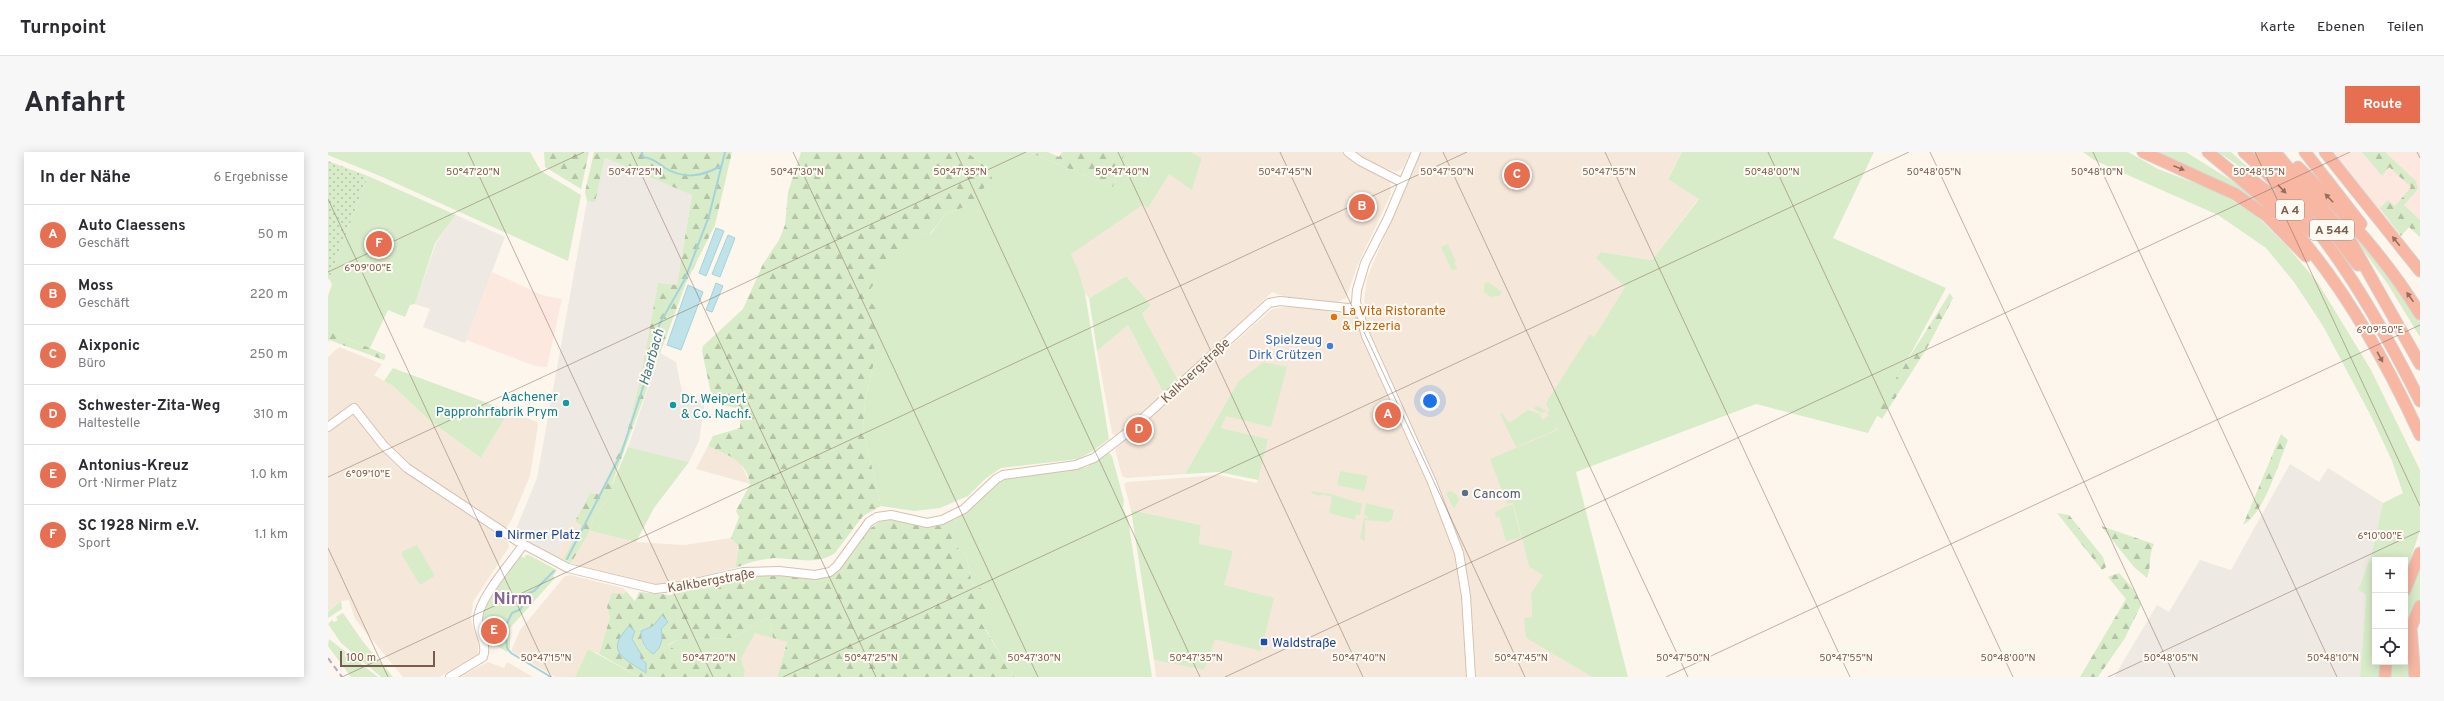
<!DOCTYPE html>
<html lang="de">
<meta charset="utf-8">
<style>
:root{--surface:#fff;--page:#f7f7f7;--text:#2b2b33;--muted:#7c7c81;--line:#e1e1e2;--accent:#e76f51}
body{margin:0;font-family:Overpass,sans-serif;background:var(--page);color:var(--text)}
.controls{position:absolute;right:12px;bottom:12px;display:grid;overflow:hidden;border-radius:0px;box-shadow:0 2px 10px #0003}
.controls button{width:36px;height:36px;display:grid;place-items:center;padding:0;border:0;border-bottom:1px solid var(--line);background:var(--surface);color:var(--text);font:20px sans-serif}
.scale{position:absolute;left:12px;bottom:10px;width:95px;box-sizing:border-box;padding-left:4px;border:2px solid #7a5c4d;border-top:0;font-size:11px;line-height:14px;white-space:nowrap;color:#7a5c4d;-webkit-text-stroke:3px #fffaf3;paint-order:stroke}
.you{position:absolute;left:1102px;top:249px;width:14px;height:14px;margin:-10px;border:3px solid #fff;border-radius:50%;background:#1a73e8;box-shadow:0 0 0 6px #1a73e833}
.badge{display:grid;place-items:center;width:26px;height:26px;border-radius:50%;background:var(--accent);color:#fff;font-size:13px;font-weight:700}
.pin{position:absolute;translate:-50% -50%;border:2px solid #fff;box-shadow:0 1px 4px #0006}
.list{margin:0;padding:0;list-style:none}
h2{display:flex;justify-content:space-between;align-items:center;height:52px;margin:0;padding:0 16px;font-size:17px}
h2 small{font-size:13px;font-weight:400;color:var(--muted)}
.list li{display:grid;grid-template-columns:26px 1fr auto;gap:12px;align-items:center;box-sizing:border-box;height:60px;padding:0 16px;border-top:1px solid var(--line)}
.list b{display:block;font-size:15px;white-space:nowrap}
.list p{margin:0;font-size:13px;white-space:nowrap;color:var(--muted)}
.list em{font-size:13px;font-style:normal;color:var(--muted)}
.icon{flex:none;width:22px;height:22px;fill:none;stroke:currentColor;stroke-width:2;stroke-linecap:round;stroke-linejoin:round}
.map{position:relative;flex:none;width:2092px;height:525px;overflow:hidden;border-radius:0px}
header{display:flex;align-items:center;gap:24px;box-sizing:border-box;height:56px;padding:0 20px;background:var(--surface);border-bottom:1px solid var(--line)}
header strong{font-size:19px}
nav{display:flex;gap:22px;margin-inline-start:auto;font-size:14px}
.intro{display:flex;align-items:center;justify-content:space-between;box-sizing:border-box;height:96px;padding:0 24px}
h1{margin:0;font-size:28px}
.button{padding:10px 18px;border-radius:0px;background:var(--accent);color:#fff;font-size:14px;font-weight:700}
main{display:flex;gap:24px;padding:0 24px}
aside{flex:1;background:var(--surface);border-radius:0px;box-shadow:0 2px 10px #0003}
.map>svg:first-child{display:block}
.residential{fill:#f5e8da}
.commercial{fill:#fde8e0}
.industrial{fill:#efe9e4}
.green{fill:#d8ecc9}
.forest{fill:url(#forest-firs);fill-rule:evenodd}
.garden{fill:url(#garden-dots)}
.water{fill:#bfe3e8;stroke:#a5d3da}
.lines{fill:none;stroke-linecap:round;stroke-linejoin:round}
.stream{stroke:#a5d3da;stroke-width:2}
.secondary-casing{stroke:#d6c0b0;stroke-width:10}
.highway-casing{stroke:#dad1cd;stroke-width:13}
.secondary{stroke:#fff;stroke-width:8}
.highway{stroke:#f7b7a3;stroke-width:11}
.rail{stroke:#b9a8c9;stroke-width:2;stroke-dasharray:6 4;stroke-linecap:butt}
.oneway{fill:#936e5e}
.ticks{fill:none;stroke:#7a5c4d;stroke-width:1;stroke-opacity:0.45}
.food-dot{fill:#e8710a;stroke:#fffaf3;stroke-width:1.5}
.shop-dot{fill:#3f7fe0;stroke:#fffaf3;stroke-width:1.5}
.culture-dot{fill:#0f9aa8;stroke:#fffaf3;stroke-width:1.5}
.service-dot{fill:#5c6f8a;stroke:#fffaf3;stroke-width:1.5}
.transit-dot{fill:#1a4fb4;stroke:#fffaf3;stroke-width:1.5}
.labels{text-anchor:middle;stroke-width:4;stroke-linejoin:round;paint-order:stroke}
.shield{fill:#fffaf3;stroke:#a28b7f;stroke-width:1}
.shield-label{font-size:12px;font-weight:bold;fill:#7a5c4d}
.food-label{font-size:13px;fill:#c56008;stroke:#fffaf3;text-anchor:start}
.shop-label{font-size:13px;fill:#366cbe;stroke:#fffaf3;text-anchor:end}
.street-label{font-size:13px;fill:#7a5c4d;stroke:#fffaf3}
.culture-label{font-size:13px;fill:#0d838f;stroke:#fffaf3;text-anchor:end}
.service-label{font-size:13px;fill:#4e5e75;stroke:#fffaf3;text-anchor:start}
.transit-label{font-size:13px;fill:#164399;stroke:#fffaf3;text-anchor:start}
.water-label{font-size:14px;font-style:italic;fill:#437c86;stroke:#fffaf3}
.district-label{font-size:17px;font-weight:bold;fill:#846695;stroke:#fffaf3}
.ticks-label{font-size:10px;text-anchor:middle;fill:#7a5c4d;stroke:#fffaf3;stroke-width:4;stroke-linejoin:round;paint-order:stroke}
</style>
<header>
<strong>Turnpoint</strong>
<nav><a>Karte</a><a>Ebenen</a><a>Teilen</a></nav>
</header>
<div class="intro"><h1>Anfahrt</h1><a class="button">Route</a></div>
<main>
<aside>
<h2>In der Nähe<small>6 Ergebnisse</small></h2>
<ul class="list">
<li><span class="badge">A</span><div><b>Auto Claessens</b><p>Geschäft</p></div><em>50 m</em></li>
<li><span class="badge">B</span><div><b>Moss</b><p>Geschäft</p></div><em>220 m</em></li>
<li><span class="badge">C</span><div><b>Aixponic</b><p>Büro</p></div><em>250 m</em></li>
<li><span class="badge">D</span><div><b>Schwester-Zita-Weg</b><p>Haltestelle</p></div><em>310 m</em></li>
<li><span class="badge">E</span><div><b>Antonius-Kreuz</b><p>Ort · Nirmer Platz</p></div><em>1.0 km</em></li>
<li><span class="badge">F</span><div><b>SC 1928 Nirm e.V.</b><p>Sport</p></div><em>1.1 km</em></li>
</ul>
</aside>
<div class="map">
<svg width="2092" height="525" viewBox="0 0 2092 525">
<defs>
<pattern id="forest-firs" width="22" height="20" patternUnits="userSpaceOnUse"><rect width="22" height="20" fill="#d8ecc9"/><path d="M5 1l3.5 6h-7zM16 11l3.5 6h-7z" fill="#b4c2a5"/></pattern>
<pattern id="garden-dots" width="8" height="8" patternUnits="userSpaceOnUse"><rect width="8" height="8" fill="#d8ecc9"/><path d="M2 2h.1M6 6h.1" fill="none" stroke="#b4c2a5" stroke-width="1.8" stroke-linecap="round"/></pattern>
</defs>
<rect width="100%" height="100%" fill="#fdf6ec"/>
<path class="residential" d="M 863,0 L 1017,0 L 1033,14 L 1062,30 L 1063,42 L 1030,112 L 1018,146 L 1010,150 L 961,146 L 944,140 L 851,230 L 814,162 L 823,153 L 798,124 L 761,146 L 757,141 L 751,120 L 742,102 L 815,53 L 820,55 L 841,22 L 864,37 L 874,6 Z
M 1025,0 L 1082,0 L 1075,16 L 1068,20 L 1034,7 Z
M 1092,0 L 1354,0 L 1340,26 L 1371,46 L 1324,108 L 1273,100 L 1297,135 L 1266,185 L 1262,183 L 1230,278 L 1180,352 L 1185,351 L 1201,415 L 1215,423 L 1203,441 L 1204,466 L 1198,486 L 1264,525 L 1148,525 L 1143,449 L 1136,407 L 1125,371 L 1040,177 L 1036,149 L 1039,126 Z
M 968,153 L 1027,164 L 1102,331 L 1130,408 L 1136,449 L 1140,525 L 828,525 L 826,508 L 876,518 L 896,434 L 871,392 L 873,373 L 803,358 L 796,332 L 799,330 L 891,323 L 929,331 L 940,287 L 893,276 L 910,230 L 857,322 L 799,326 L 794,324 L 787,297 L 944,157 Z
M 800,173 L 836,242 L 788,284 L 784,281 L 769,199 Z
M 11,195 L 54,212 L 46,223 L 65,234 L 102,269 L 153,306 L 181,259 L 209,270 L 210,273 L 202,324 L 184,367 L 172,386 L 180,390 L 181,395 L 145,450 L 143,467 L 150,492 L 150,503 L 111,525 L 75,525 L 27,467 L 21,448 L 13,449 L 0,460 L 0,205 Z
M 380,294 L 412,309 L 422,332 L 368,317 Z
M 247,369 L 253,373 L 235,407 L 228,404 Z
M 262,379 L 308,390 L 356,393 L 403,386 L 411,395 L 407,416 L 352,431 L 328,433 L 288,424 L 243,411 Z
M 242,423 L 295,436 L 298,439 L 279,455 L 282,466 L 271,502 L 260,497 L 247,525 L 227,525 L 183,499 L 192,478 L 237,424 Z
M 427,480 L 459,489 L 449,525 L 416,525 L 417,519 L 413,507 Z
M 160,510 L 176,516 L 179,510 L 205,525 L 131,525 Z"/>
<path class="commercial" d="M 2004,0 L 2092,0 L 2092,85 L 2081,75 L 2073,84 Z
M 164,120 L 214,143 L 234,147 L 219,215 L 207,214 L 138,188 Z"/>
<path class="industrial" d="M 277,6 L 364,42 L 349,134 L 330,131 L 312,228 L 298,285 L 271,342 L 262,341 L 228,404 L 186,382 L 209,326 L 259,49 L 267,49 Z
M 128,63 L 177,85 L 137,191 L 95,175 L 102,157 L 87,152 L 108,91 Z
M 332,201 L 348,210 L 355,244 L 377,249 L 371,289 L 361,310 L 300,295 Z
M 1962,312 L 1991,330 L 2000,316 L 2055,351 L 2043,404 L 2030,438 L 2038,443 L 2032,525 L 1786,525 L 1829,453 L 1841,460 L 1872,408 L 1903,418 Z"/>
<path class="green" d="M 0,0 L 202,0 L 213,19 L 253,43 L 240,109 L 52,24 L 0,3 Z
M 638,0 L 701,0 L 785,35 L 797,0 L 863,0 L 874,6 L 864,38 L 841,22 L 820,56 L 815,53 L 743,102 L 751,120 L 757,141 L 781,287 L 765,299 L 750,307 L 673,316 L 657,327 L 640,344 L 612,356 L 586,359 L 553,354 L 535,278 L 537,249 L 546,210 L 546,184 L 536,146 L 560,111 L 597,79 L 603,82 L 617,62 L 642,53 L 658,14 Z
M 1354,0 L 1546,0 L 1505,86 L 1618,136 L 1540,281 L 1428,252 L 1248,320 L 1300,525 L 1264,525 L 1198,486 L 1196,466 L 1204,465 L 1203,441 L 1215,423 L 1201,415 L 1185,351 L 1179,352 L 1162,307 L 1230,278 L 1227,273 L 1228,278 L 1188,295 L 1172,262 L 1174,261 L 1181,271 L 1200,258 L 1212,262 L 1214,268 L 1221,264 L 1218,259 L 1213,261 L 1205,256 L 1210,254 L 1222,261 L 1218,251 L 1262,182 L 1266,185 L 1297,135 L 1268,106 L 1273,100 L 1324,108 L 1371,47 L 1340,27 Z
M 1755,0 L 1800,0 L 1830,17 L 1880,36 L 1902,47 L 1929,64 L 1959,94 L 1990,131 L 2043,218 L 2092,318 L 2092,378 L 2077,424 L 2077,408 L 2047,408 L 2047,510 L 2054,510 L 2053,525 L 2032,525 L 2038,443 L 2030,438 L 2043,404 L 2055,351 L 2075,341 L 2064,309 L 2044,266 L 1995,174 L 1966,130 L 1938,96 L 1890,63 L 1766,8 Z
M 1822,0 L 1858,0 L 1928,44 L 1924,49 Z
M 1890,0 L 1903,0 L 1930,24 L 1930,27 Z
M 40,24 L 128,63 L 107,91 L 87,152 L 82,153 L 77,165 L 60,158 L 42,196 L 0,178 L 0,144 L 4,132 L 1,127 Z
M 2006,58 L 2044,103 L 2080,150 L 2092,170 L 2092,185 L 2059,131 Z
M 1120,92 L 1128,110 L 1126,111 L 1130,116 L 1124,119 L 1113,95 Z
M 798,124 L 823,153 L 814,162 L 851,230 L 836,242 L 800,173 L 769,199 L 761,146 Z
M 1160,130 L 1174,140 L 1171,144 L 1163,145 L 1156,140 L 1156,132 Z
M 935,210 L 959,215 L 943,275 L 898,264 L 893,276 L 940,287 L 930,328 L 891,320 L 857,322 L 910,230 Z
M 65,216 L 181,259 L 153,306 L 102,269 L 65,234 L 56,229 Z
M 300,295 L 361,310 L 326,356 L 308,390 L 262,379 L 265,366 L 287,337 L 284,333 Z
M 780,300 L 784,304 L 796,349 L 795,356 L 800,367 L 824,525 L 686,525 L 654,471 L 662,442 L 644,432 L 638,403 L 623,390 L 628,367 C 646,356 658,337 676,326 L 749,317 L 759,315 Z
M 1012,319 L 1040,324 L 1036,339 L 1009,333 Z
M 984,339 L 1003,342 L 1034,352 L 1032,363 L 1028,363 L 1027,368 L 1001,361 L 1004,345 L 994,342 L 992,344 L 983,341 Z
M 1123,339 L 1129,343 L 1131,348 L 1126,357 L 1118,341 Z
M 1038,351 L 1066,358 L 1064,367 L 1060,370 L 1037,368 L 1037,389 L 1032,386 L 1036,366 L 1042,366 L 1036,363 Z
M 1185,353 L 1193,386 L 1178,389 L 1171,364 L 1168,365 L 1167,360 L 1179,354 Z
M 803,358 L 873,373 L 871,392 L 905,399 L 896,433 L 946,446 L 933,499 L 887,487 L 876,518 L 826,508 Z
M 89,393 L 107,424 L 92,433 L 74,403 L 75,399 Z
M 198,403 L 201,403 L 229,418 L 225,424 L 227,426 L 182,476 L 182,496 L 179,500 L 168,493 L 167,495 C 133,470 177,427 193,404 L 196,406 Z
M 2092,413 L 2092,448 L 2086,455 L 2083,525 L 2061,525 L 2063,510 L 2077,510 L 2077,448 Z
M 13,449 L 14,457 L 0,466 L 0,460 Z
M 15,461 L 36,491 L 65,525 L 53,525 L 13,491 L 0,472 L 4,468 L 6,470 L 10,468 L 8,465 Z
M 441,465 L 445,486 L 427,481 L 413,507 L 417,519 L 416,525 L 413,525 L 413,521 L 400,509 L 360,505 L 339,494 L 351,487 L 404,486 Z
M 1,487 L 50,525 L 23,525 L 0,494 Z
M 260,497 L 311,525 L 247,525 Z"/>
<path class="forest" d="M 216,0 L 261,0 L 253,37 L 217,15 Z
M 266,0 L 404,0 L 387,73 L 358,131 L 284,332 L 287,337 L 265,366 L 262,379 L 243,411 L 235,407 L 253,374 L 247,369 L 262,341 L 271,342 L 298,285 L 312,228 L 330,131 L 349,133 L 364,43 L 277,6 L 267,50 L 259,49 L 257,40 Z
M 473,0 L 638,0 L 658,14 L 664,26 L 642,53 L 617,62 L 602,82 L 597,79 L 560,112 L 536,146 L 548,154 L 546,210 L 537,249 L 535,278 L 553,354 L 535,364 L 507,401 C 488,414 468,406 446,406 C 433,407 420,411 407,416 L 411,395 L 403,386 L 411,365 L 408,359 L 422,332 C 418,307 400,304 380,294 L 385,284 L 412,276 L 413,257 L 385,251 L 374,199 L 375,194 L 415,157 L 435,112 L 451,88 L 457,73 L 460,40 Z
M 701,0 L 720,0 L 731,5 L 734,0 L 797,0 L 785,35 Z
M 2034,0 L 2057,0 L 2088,29 L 2090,37 L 2076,53 L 2092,68 L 2092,85 L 2081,75 L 2073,84 L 2052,56 L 2060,48 L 2067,54 L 2083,35 L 2061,15 L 2054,24 Z
M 1622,141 L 1625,146 L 1599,196 L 1554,267 L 1546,261 Z
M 0,178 L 58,203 L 56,208 L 1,188 L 0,190 Z
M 1953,282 L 1960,288 C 1950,312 1937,360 1915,373 Z
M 1729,361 L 1741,363 L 1775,405 L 1778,415 L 1774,418 Z
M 628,367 L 623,390 L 638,403 L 644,432 L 663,442 L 654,472 L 686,525 L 449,525 L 459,490 L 445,486 L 441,465 L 404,486 L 351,487 L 339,493 L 360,505 L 400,509 L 413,521 L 413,525 L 311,525 L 271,502 L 282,466 L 279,455 L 284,441 L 295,442 L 298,439 L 307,449 L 311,440 L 342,443 L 407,426 L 430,423 L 504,422 L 538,380 L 551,370 L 562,368 L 599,375 ZM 300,474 L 307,479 L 304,487 L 317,520 L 303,511 ZM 325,474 L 317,496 L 313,488 L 313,479 Z
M 1773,374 L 1826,392 C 1820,404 1824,413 1819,426 L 1806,415 Z
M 1791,421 L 1806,438 L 1813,453 L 1797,486 L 1770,525 L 1752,525 L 1798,447 L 1780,425 Z"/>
<path class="garden" d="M 0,9 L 40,24 L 1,127 L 0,127 Z"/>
<path class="water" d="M 388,76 L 396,79 L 378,124 L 371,121 Z
M 400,83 L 407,86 L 392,125 L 384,122 Z
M 388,131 L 395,134 L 384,160 L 378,158 Z
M 360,133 L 375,140 L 353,198 L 339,193 Z
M 334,463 L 340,470 L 333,477 C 335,486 334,496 325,502 C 316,495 313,490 313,479 L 325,474 Z
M 301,474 L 307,479 L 304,487 L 313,502 L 312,506 L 318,511 L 318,521 C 296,506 276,500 301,474 Z"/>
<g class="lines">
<path class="stream" d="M 314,0 L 315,5 C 324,6 330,11 337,16 C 357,28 374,24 393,14
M 239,407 L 293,302 L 329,193 L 331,173 L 357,127 L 381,64 L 397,0
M 223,525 L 183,501 L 179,496 L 177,475 L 184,461 L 193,457 L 198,442 L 206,439 L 226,419"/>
<defs>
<path id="secondary" d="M 1020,0 L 1032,9 L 1075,31
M 1088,0 L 1060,66 L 1037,111 L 1029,138 L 1028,150 L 1038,184 L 1104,330 L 1131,401 L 1138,444 L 1143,525
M 0,275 L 26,256 L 56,294 L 79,316 L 189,389 L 240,416 L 327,437 L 354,434 L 415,420 L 451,419 L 487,423 L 502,420 L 509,414 L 541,370 L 549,365 L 563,363 L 599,371 L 614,368 L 636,357 L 668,327 L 675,323 L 748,313 L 766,306 L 800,280 L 941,151 L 952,149 L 1020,156 L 1028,155
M 122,525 L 155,505 C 160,491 149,480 150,466 C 152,445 183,411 195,393"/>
<path id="highway" d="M 1815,0 L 1907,42 L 1939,64 L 1978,104
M 1880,0 C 1906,22 1934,43 1957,68 C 2014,130 2057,207 2092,283
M 1916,0 C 1994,68 2046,158 2092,249
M 1933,0 L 1991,62 L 2030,113
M 1947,0 L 2023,90 L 2092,212
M 1977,0 L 2033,72
M 1997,0 L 2092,119
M 1970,15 C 2015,60 2059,107 2092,162
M 1918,23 L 1955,52 L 1982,79
M 2077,438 L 2092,401
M 2057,525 L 2058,510
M 2087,525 L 2083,476 L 2092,454"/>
</defs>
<use href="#secondary" class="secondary-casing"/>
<use href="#highway" class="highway-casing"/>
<use href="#secondary" class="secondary"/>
<use href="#highway" class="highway"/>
<path class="rail" d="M 0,506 L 14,525"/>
</g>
<defs><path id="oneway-solid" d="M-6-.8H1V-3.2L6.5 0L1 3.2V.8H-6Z"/></defs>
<g class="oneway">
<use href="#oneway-solid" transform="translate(1851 16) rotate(22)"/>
<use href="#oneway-solid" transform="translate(1954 37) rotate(46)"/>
<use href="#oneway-solid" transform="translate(2001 46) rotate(-134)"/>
<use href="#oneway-solid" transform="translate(2068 89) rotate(-129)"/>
<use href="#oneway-solid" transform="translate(2082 145) rotate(-125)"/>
<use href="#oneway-solid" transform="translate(2052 205) rotate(61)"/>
</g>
<path class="ticks" d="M 140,0 L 385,525M 303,0 L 548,525M 465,0 L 710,525M 628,0 L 872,525M 790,0 L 1035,525M 952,0 L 1197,525M 1115,0 L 1360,525M 1277,0 L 1522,525M 1440,0 L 1685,525M 1602,0 L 1847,525M 1765,0 L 2009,525M 1927,0 L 2092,354M 2089,0 L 2092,6M 0,47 L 223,525M 0,120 L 256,0M 0,325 L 698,0M 0,396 L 60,525M 14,525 L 1139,0M 455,525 L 1581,0M 897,525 L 2022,0M 1338,525 L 2092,173M 1780,525 L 2092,379"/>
<circle class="food-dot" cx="1006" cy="165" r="4"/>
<circle class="shop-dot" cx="1002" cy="194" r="4"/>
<g class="culture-dot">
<circle cx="238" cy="251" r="4"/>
<circle cx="345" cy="253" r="4"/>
</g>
<circle class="service-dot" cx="1137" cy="341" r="4"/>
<g class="transit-dot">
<rect x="167" y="378" width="8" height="8" rx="2"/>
<rect x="932" y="486" width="8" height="8" rx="2"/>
</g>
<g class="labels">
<g class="shield">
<rect x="1948" y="48" width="28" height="20" rx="3"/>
<rect x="1982" y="68" width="44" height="20" rx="3"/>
</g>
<g class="shield-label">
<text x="1962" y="62">A 4</text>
<text x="2004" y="82">A 544</text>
</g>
<g class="food-label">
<text x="1014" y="163">La Vita Ristorante<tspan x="1014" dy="15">&amp; Pizzeria</tspan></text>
</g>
<g class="shop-label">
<text x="994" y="192">Spielzeug<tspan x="994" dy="15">Dirk Crützen</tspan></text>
</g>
<g class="street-label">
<text transform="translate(867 218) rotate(-43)" y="5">Kalkbergstraße</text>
<text transform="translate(383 428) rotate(-10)" y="5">Kalkbergstraße</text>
</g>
<g class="culture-label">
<text x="230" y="249">Aachener<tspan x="230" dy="15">Papprohrfabrik Prym</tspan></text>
<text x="353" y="251" text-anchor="start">Dr. Weipert<tspan x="353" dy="15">&amp; Co. Nachf.</tspan></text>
</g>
<g class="service-label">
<text x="1145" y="346">Cancom</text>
</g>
<g class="transit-label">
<text x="179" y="387">Nirmer Platz</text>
<text x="944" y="495">Waldstraße</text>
</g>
<g class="water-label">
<text transform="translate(323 205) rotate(-74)" y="5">Haarbach</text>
</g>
<g class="district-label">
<text x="185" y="452">Nirm</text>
</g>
</g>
<g class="ticks-label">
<text x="145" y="23">50°47'20"N</text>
<text x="307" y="23">50°47'25"N</text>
<text x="469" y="23">50°47'30"N</text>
<text x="794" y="23">50°47'40"N</text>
<text x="957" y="23">50°47'45"N</text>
<text x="1119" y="23">50°47'50"N</text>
<text x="1281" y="23">50°47'55"N</text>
<text x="1606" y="23">50°48'05"N</text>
<text x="1931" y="23">50°48'15"N</text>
<text x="632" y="23">50°47'35"N</text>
<text x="1444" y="23">50°48'00"N</text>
<text x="1769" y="23">50°48'10"N</text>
<text x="40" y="119">6°09'00"E</text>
<text x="2052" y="181">6°09'50"E</text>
<text x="40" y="325">6°09'10"E</text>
<text x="2052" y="387">6°10'00"E</text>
<text x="868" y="509">50°47'35"N</text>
<text x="1680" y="509">50°48'00"N</text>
<text x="2005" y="509">50°48'10"N</text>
<text x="218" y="509">50°47'15"N</text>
<text x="381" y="509">50°47'20"N</text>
<text x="543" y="509">50°47'25"N</text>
<text x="706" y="509">50°47'30"N</text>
<text x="1031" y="509">50°47'40"N</text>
<text x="1193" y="509">50°47'45"N</text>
<text x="1355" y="509">50°47'50"N</text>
<text x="1518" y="509">50°47'55"N</text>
<text x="1843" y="509">50°48'05"N</text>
</g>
</svg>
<div class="controls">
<button>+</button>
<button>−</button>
<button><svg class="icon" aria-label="locate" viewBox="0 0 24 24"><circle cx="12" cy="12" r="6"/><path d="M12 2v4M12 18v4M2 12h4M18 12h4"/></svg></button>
</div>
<div class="scale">100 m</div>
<div class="you"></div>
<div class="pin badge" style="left:1060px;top:263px">A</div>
<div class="pin badge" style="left:1034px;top:55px">B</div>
<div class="pin badge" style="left:1189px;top:23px">C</div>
<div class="pin badge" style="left:811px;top:278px">D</div>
<div class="pin badge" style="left:166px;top:479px">E</div>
<div class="pin badge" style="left:51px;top:92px">F</div>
</div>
</main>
